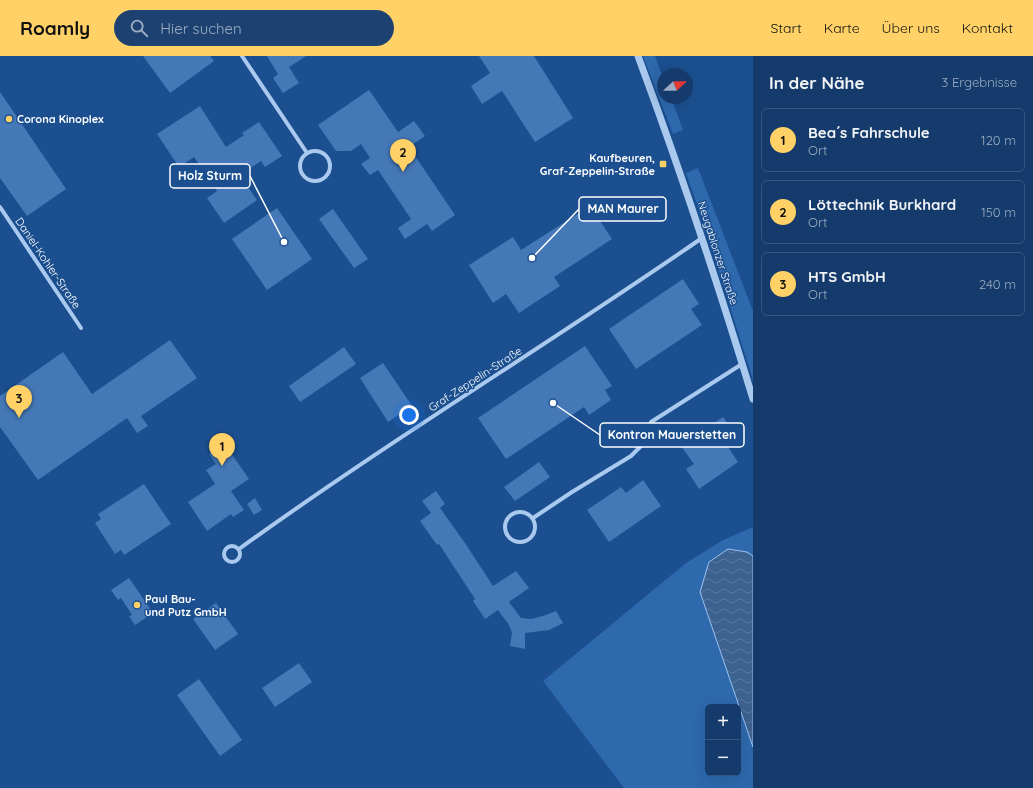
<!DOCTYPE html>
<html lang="de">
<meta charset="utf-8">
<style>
:root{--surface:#143b6b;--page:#1d4271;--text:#f1f3f6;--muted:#9dadc1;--line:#33557e;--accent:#ffd166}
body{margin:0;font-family:Quicksand,sans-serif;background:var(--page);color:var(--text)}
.controls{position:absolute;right:12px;bottom:12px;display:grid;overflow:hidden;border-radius:6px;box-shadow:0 4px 16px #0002}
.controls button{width:36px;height:36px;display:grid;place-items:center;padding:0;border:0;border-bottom:1px solid var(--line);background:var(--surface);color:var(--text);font:20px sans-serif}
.compass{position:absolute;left:657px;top:12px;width:36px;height:36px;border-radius:50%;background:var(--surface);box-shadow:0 4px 16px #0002;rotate:68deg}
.you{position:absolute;left:409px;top:359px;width:14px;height:14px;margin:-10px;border:3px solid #fff;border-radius:50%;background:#1a73e8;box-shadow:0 0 0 6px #1a73e833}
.badge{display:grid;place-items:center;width:26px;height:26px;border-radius:50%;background:var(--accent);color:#111;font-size:13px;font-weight:700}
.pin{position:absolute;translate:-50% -33px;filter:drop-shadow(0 1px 2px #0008)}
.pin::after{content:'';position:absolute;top:21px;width:14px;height:12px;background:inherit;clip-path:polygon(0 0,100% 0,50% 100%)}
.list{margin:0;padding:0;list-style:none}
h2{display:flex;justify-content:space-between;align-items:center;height:52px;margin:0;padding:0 16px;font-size:17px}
h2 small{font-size:13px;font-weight:400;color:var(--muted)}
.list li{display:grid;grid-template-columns:26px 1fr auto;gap:12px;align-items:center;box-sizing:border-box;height:64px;margin:0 8px 8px;padding:0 8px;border:1px solid var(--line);border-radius:6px}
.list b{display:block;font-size:15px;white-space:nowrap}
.list p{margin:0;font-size:13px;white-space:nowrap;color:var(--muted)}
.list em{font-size:13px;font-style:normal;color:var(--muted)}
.icon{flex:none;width:22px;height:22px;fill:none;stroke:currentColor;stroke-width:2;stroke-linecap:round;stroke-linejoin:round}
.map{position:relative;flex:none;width:753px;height:732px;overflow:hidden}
header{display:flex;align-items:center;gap:24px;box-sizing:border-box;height:56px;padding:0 20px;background:var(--accent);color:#111}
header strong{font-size:19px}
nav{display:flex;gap:22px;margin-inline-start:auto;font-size:14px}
.search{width:280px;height:36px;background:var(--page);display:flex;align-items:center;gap:10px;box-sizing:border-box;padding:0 14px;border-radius:22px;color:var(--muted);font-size:15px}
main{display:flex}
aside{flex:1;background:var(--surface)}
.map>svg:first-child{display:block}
.green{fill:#2e69ad;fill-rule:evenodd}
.water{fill:url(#water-waves);stroke:#9cc4f0}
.building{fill:#4478b7}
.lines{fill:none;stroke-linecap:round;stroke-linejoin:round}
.minor{stroke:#a9c9ee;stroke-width:4}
.tertiary{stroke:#a9c9ee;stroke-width:7}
.poi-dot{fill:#ffd166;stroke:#1b4f8f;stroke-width:1.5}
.labels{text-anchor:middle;stroke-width:3;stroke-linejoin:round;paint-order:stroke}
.poi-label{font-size:11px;font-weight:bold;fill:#fff;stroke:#1b4f8f;text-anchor:start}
.street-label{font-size:11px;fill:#fff;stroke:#1b4f8f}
.leader{fill:none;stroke:#fff;stroke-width:1.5}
.callout-dot{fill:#fff;stroke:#1b4f8f;stroke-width:1.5}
.callout{fill:#1b4f8f;stroke:#fff;stroke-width:1.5}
.callout-label{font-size:12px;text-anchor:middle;font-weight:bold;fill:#fff}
</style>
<header>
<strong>Roamly</strong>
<div class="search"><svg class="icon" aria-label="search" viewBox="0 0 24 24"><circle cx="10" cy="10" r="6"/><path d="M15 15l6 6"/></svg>Hier suchen</div>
<nav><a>Start</a><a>Karte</a><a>Über uns</a><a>Kontakt</a></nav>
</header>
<main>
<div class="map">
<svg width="753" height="732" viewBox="0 0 753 732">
<defs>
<pattern id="water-waves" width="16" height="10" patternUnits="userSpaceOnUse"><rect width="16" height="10" fill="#3c6290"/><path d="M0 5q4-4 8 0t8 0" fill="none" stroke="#597aa1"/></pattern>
</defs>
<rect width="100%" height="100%" fill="#1b4f8f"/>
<path class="green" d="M 643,0 L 655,0 L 663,22 L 663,42 L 671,42 L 683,74 L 673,78 Z
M 698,112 L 753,255 L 753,324 L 707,177 L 686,117 Z
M 753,471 L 753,500 L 747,496 L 728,493 L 709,506 L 700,536 L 753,691 L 753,732 L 624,732 L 543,625 L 686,507 L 723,484 ZM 708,651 L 738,651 L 738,717 L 708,717 Z"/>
<path class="water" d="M 728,493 L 747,496 L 753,500 L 753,691 L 700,536 L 709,506 Z"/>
<path class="building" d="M 143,0 L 210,0 L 214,5 L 170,37 Z
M 267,0 L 306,0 L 289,11 L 299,27 L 283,37 L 273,22 L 278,18 Z
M 479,0 L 534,0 L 573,62 L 535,86 L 502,35 L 482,48 L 471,30 L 490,17 Z
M 369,34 L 398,76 L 414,65 L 425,80 L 409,91 L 455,159 L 432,175 L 427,168 L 405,183 L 398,172 L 411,163 L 378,114 L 370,119 L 361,108 L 370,102 L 361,88 L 351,95 L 336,95 L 318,69 Z
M 0,36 L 66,133 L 27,160 L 0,122 Z
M 200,50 L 226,91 L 244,79 L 242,77 L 259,66 L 282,100 L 265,111 L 261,105 L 240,119 L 257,144 L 224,167 L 207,142 L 217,135 L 194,101 L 179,111 L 157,78 Z
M 590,150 L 612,183 L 554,221 L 560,230 L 519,257 L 506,238 L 493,247 L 469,209 L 513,181 L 521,194 Z
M 277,152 L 312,203 L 267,234 L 232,183 Z
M 333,153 L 368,203 L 354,212 L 319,163 Z
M 683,223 L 699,248 L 691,253 L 702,269 L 636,313 L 609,273 Z
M 170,284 L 197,322 L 141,360 L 148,370 L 137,377 L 127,362 L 38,424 L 0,371 L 0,340 L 63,296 L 92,338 Z
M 585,290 L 612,330 L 605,334 L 611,344 L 589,359 L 584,351 L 506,403 L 478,362 Z
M 344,291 L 356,308 L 300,346 L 289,330 Z
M 383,307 L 412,350 L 388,366 L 360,322 Z
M 723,361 L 739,383 L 728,391 L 738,406 L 699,433 L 686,413 L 694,408 L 681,390 Z
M 224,387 L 249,423 L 231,435 L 244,454 L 233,461 L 231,458 L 207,475 L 188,446 L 215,428 L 206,414 L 216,408 L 209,398 Z
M 539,406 L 550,421 L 515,445 L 504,431 Z
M 643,424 L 661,450 L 609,486 L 587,454 L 621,431 L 626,437 Z
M 144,428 L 171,468 L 124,499 L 121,494 L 115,498 L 95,467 L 101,463 L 98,458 Z
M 436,435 L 445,448 L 440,452 L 465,487 L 493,530 L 516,515 L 529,532 L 509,546 L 521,562 L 531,563 L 543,560 L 556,555 L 563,567 L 549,574 L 525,577 L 525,593 L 510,590 L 512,577 L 509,569 L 498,554 L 485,563 L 473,545 L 475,543 L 439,488 L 437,489 L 420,465 L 431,457 L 422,445 Z
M 255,442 L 262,454 L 254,459 L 247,448 Z
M 129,522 L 151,554 L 145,558 L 147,561 L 135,569 L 129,560 L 132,559 L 121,542 L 118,544 L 111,534 Z
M 216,547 L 238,578 L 215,594 L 193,563 Z
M 299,607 L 312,626 L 275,651 L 262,632 Z
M 199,623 L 242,684 L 220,700 L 177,639 Z"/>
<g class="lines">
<path class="minor" d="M 242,0 L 307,97
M300 110a15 15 0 1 1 30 0a15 15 0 1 1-30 0Z
M 0,151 L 81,272
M505 471a15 15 0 1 1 30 0a15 15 0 1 1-30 0Z
M 533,462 L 572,436 L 631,400 L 642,389 L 649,379 L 651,366 L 742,308
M224 498a8 8 0 1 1 16 0a8 8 0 1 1-16 0Z
M 239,493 C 390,384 549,288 702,182"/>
<path class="tertiary" d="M 638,0 C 680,113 718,228 753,343"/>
</g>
<g class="poi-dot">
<circle cx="9" cy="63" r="4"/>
<rect x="659" y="104" width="8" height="8" rx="2"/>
<circle cx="137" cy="549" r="4"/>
</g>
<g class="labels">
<g class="poi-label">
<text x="17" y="67">Corona Kinoplex</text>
<text x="655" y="106" text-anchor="end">Kaufbeuren,<tspan x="655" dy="13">Graf-Zeppelin-Straße</tspan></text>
<text x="145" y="547">Paul Bau-<tspan x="145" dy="13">und Putz GmbH</tspan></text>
</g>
<g class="street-label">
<text transform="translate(718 197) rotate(72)" y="4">Neugablonzer Straße</text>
<text transform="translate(48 207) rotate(56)" y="4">Daniel-Kohler-Straße</text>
<text transform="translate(475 323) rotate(-33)" y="4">Graf-Zeppelin-Straße</text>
</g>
</g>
<path class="leader" d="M284 186L250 120M532 202L579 153M553 347L600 379"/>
<g class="callout-dot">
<circle cx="284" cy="186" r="4"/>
<circle cx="532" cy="202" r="4"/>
<circle cx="553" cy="347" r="4"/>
</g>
<g class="callout">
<rect x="170" y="108" width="80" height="24" rx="4"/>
<rect x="579" y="141" width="87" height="24" rx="4"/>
<rect x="600" y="367" width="144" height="24" rx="4"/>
</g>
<g class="callout-label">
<text x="210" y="124">Holz Sturm</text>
<text x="623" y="157">MAN Maurer</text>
<text x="672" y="383">Kontron Mauerstetten</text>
</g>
</svg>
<div class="controls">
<button>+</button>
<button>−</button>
</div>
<svg class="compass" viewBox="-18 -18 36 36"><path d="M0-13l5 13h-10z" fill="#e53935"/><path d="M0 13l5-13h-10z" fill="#9dadc1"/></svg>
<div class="you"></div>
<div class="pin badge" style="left:222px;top:410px">1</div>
<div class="pin badge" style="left:403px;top:116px">2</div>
<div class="pin badge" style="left:19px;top:362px">3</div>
</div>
<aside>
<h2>In der Nähe<small>3 Ergebnisse</small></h2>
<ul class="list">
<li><span class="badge">1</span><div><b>Bea´s Fahrschule</b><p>Ort</p></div><em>120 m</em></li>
<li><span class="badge">2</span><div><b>Löttechnik Burkhard</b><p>Ort</p></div><em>150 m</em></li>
<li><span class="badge">3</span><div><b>HTS GmbH</b><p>Ort</p></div><em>240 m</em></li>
</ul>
</aside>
</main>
